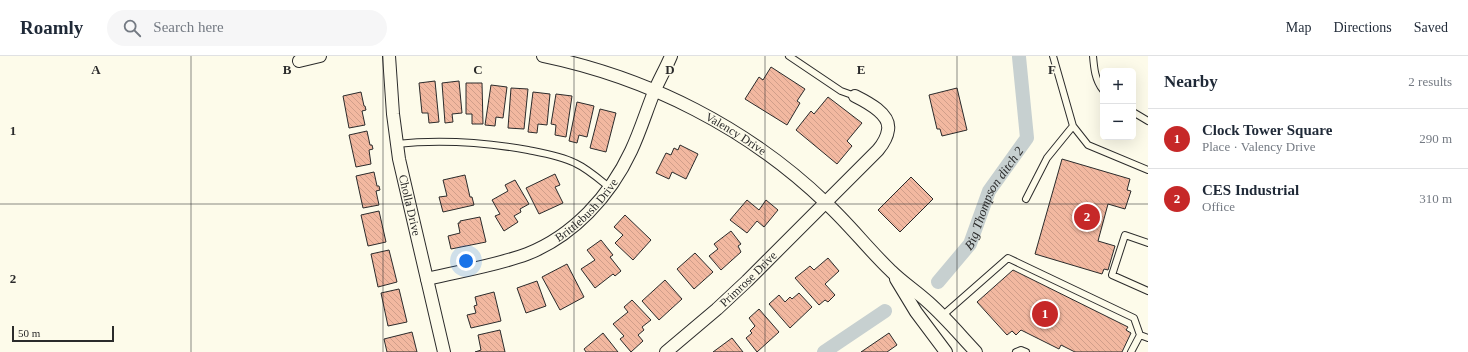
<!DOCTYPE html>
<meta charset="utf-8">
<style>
:root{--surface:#fff;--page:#f6f6f7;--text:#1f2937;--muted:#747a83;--line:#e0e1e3;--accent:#c62828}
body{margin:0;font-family:"Times New Roman",serif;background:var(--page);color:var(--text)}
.controls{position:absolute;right:12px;top:12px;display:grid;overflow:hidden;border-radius:6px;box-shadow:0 4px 16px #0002}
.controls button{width:36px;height:36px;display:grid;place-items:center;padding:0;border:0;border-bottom:1px solid var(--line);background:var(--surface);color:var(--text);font:20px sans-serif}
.scale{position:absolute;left:12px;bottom:10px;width:102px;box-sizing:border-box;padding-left:4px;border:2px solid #2b2b2b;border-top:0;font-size:11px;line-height:14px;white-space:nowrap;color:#2b2b2b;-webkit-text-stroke:3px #fdfbea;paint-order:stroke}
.you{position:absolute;left:466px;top:205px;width:14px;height:14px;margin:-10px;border:3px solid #fff;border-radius:50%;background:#1a73e8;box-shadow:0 0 0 6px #1a73e833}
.badge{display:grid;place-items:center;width:26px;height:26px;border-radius:50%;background:var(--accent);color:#fff;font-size:13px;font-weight:700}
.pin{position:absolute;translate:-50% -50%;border:2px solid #fff;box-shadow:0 1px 4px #0006}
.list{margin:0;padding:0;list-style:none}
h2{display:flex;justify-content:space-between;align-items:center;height:52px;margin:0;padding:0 16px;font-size:17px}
h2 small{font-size:13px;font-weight:400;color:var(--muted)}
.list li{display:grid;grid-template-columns:26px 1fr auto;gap:12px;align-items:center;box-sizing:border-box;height:60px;padding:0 16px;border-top:1px solid var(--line)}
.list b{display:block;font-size:15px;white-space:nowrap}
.list p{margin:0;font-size:13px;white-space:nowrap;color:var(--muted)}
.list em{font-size:13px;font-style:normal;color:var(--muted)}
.icon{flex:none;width:22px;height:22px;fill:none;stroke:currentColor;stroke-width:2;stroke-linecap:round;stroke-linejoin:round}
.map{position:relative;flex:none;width:1148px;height:296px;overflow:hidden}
header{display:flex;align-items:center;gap:24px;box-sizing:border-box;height:56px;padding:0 20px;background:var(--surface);border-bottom:1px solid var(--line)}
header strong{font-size:19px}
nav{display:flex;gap:22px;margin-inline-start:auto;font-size:14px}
.search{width:280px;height:36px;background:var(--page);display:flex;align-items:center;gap:10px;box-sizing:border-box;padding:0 14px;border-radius:22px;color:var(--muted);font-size:15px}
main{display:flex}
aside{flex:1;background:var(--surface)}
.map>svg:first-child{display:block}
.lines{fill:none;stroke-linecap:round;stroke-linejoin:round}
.canal{stroke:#c7d0d0;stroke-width:14}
.building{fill:url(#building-back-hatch);stroke:#2b2b2b}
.lane-casing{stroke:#2b2b2b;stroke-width:8}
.street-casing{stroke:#2b2b2b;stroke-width:14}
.lane{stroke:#fdfbea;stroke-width:6}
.street{stroke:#fdfbea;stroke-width:12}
.grid{fill:none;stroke:#2b2b2b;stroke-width:1;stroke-opacity:0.55}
.labels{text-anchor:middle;stroke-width:3;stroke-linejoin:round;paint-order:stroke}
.street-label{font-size:12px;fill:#2b2b2b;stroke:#fdfbea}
.water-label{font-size:13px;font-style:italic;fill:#2b2b2b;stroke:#fdfbea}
.grid-label{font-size:13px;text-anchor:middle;font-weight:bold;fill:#2b2b2b;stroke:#fdfbea;stroke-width:3;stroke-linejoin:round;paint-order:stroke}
</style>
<header>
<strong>Roamly</strong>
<div class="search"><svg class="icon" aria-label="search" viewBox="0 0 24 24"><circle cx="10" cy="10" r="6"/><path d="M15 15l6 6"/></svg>Search here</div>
<nav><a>Map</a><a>Directions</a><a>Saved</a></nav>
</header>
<main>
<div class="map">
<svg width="1148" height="296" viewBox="0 0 1148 296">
<defs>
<pattern id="building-back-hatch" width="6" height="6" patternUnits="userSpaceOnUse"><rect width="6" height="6" fill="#f2b8a0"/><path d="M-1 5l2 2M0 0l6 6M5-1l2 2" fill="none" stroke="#d09e8a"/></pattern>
</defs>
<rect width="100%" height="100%" fill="#fdfbea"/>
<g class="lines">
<g class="canal">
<path id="s1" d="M 938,226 L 970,188 L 989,135 L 1027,82 L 1019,1"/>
<path d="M 824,296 L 885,255"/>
</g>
</g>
<path class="building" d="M 771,11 L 805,33 L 797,45 L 800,47 L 787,69 L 745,43 L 759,21 L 763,24 Z
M 435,25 L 439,66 L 429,67 L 428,57 L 422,57 L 419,27 Z
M 459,25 L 462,57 L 452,58 L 453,66 L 445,67 L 442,27 Z
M 466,27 L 482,27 L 483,68 L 472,68 L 472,58 L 466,58 Z
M 491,29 L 507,31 L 503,62 L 496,61 L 495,70 L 485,69 Z
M 511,32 L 528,33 L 524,73 L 508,72 Z
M 957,32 L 967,74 L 942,80 L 940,73 L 937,73 L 929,39 Z
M 361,36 L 364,50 L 365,50 L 366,54 L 362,55 L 365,69 L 349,72 L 343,40 Z
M 533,36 L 550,38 L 547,69 L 538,68 L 537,77 L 528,76 Z
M 556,38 L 572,40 L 566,81 L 555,79 L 556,69 L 551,68 Z
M 828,41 L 862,67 L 847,85 L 852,90 L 837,108 L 796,74 L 811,55 L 814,58 Z
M 577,46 L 594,50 L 587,81 L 579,79 L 577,87 L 569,85 Z
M 600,53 L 616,57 L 606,96 L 590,92 Z
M 367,75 L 370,89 L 372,89 L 373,93 L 369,94 L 371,108 L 356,111 L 349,79 Z
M 680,89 L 698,98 L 686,123 L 672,116 L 669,123 L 656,117 L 666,97 L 671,99 L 674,92 L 678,94 Z
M 1062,103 L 1130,123 L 1127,134 L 1131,135 L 1125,153 L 1108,148 L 1098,185 L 1115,190 L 1108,214 L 1104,213 L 1102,218 L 1035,198 Z
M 374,116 L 377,130 L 379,130 L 380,134 L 376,135 L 379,149 L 363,152 L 356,120 Z
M 555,118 L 560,129 L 555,131 L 563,147 L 539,158 L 526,132 Z
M 465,119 L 470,141 L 472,141 L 474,149 L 443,156 L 439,141 L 447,140 L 443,124 Z
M 911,121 L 933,143 L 900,176 L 878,154 Z
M 515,124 L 529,148 L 520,153 L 521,156 L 514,160 L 518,166 L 504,175 L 495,160 L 500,158 L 492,144 L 508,135 L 505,129 Z
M 747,144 L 759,154 L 766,144 L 778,154 L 764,171 L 757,165 L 747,177 L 730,164 Z
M 379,155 L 386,186 L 368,190 L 361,159 Z
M 625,159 L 651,184 L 633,204 L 615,187 L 623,179 L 614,171 Z
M 480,161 L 486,186 L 451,193 L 448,180 L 460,177 L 458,167 L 460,167 L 460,165 Z
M 731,175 L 741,188 L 738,190 L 741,196 L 721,214 L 709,200 L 718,193 L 714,188 Z
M 601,184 L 613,199 L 610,201 L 621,215 L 615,220 L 613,218 L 595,232 L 581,213 L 595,204 L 587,194 Z
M 389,194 L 397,226 L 378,231 L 371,198 Z
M 695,197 L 713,216 L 694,233 L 677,213 Z
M 828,202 L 839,215 L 825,228 L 835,239 L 828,246 L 825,244 L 819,249 L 795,222 L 810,210 L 814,214 Z
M 567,208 L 584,241 L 560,254 L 542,221 Z
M 1013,214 L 1128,271 L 1126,274 L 1131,277 L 1122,296 L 1075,296 L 1061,289 L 1059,293 L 1021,274 L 1016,279 L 1012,275 L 1007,279 L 977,246 Z
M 665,224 L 682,243 L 659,264 L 642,245 Z
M 537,225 L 546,250 L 526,257 L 517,232 Z
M 399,233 L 407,266 L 388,270 L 381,237 Z
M 494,236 L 501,265 L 471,272 L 467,259 L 476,257 L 474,250 L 477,249 L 475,241 Z
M 799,237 L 812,251 L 790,272 L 769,248 L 779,239 L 785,246 L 790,241 L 792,243 Z
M 632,244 L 651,264 L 642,271 L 644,274 L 638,279 L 643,285 L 631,296 L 620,283 L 624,280 L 613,268 L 628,256 L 624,251 Z
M 759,253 L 779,276 L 757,296 L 746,282 L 752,277 L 750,275 L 755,270 L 749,262 Z
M 500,274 L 505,296 L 475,296 L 481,294 L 478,279 Z
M 412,276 L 417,296 L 387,296 L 384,283 Z
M 603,277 L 618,296 L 586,296 L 584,293 Z
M 889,277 L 897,289 L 887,296 L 861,296 Z
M 732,282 L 743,296 L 713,296 Z"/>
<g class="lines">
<defs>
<path id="lane" d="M 789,0 L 841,35 L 855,40
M 1053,0 L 1073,70 L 1088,89 L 1148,114
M 1093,0 C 1094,12 1095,24 1103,34
M 1133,56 L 1148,65
M 396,88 C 442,83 483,86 528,94 C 543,97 561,100 575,107 C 588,113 599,123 610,132
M 1026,143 L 1047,102 L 1073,70
M 1148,187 L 1125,179 L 1112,219 L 1148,235
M 942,260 L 1008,202 L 1134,262 L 1140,279 L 1148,282
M 1016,296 L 1021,294 L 1026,296
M 1131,296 L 1140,279"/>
<g id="street">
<path id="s2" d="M 389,0 L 393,58 L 399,103 L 444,296"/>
<path id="s3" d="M 543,0 C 649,22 748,72 826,147 C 849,168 868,193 891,215 C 902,226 916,235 928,246 C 945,261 960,279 976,296"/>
<path d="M 299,5 L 320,0"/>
<path id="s4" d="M 427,223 C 460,215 495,210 527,198 C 573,180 610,140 631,95 C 640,76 646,56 654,36 C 659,24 666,12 671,0"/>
<path d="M 896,223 L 916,256 L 946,296"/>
<path id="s5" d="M 666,296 L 717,253 L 747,225 L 878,94 C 883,88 887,82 888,74 C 891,58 867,46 855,40"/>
</g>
</defs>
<use href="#lane" class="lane-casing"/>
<use href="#street" class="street-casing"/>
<use href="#lane" class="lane"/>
<use href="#street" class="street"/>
</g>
<path class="grid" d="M 191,0 L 191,296M 383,0 L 383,296M 574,0 L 574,296M 765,0 L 765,296M 957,0 L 957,296M 0,148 L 1148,148"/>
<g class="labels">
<g class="street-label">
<text dy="4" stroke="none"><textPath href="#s3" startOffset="209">Valency Drive</textPath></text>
<text dy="4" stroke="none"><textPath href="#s2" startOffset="151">Cholla Drive</textPath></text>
<text dy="4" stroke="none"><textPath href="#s4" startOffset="178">Brittlebush Drive</textPath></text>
<text dy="4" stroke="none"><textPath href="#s5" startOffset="110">Primrose Drive</textPath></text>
</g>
<g class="water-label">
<text dy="5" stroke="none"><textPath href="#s1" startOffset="102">Big Thompson ditch 2</textPath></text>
</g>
</g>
<g class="grid-label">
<text x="96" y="18">A</text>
<text x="287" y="18">B</text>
<text x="478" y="18">C</text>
<text x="670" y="18">D</text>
<text x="861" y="18">E</text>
<text x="1052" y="18">F</text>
<text x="13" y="79">1</text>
<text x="13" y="227">2</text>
</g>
</svg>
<div class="controls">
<button>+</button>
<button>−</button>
</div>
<div class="scale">50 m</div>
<div class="you"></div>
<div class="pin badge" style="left:1045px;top:258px">1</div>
<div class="pin badge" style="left:1087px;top:161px">2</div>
</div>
<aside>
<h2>Nearby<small>2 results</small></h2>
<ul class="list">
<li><span class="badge">1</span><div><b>Clock Tower Square</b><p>Place · Valency Drive</p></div><em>290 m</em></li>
<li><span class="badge">2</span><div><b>CES Industrial</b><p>Office</p></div><em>310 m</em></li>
</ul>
</aside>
</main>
